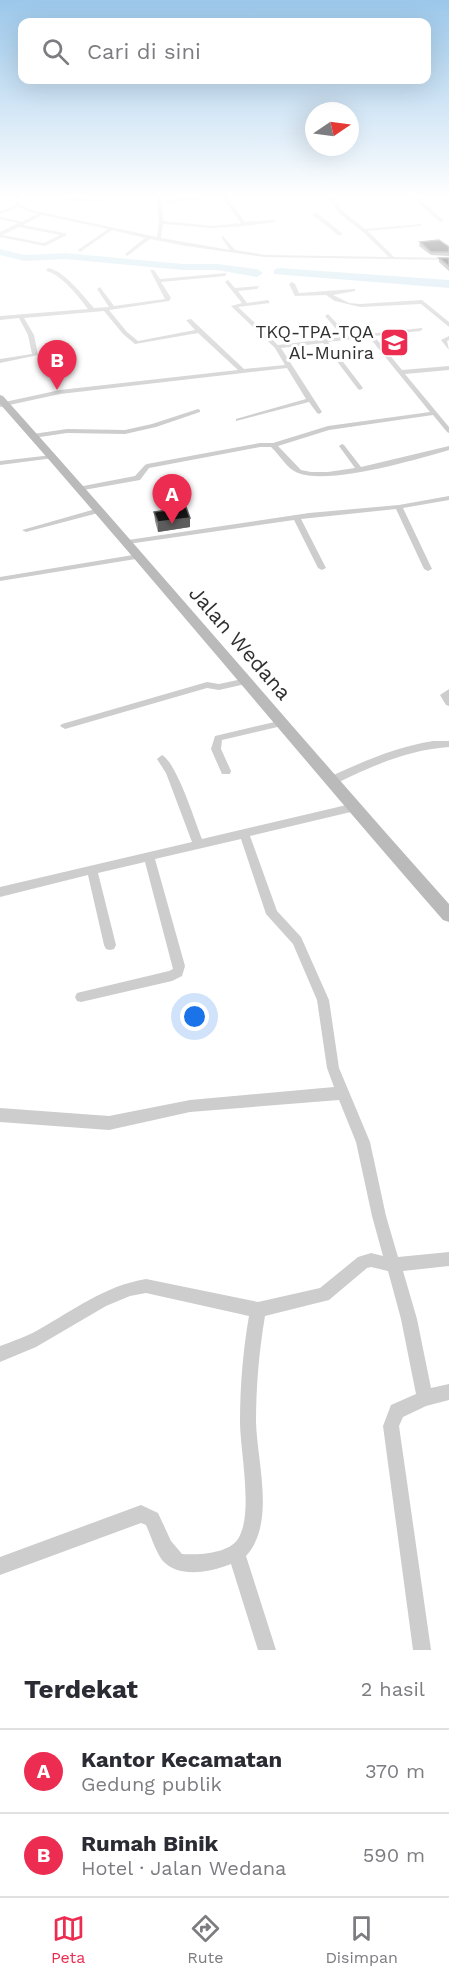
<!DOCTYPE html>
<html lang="id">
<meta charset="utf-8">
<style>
:root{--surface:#fff;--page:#f7f7f7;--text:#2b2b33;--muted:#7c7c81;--line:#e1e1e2;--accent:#ec2c50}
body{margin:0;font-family:"Work Sans",sans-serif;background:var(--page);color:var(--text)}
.compass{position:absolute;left:305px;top:102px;width:54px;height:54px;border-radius:50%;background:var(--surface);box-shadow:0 6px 24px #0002;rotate:77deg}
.you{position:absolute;left:195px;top:1017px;width:21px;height:21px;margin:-15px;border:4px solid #fff;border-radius:50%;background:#1a73e8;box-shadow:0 0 0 9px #1a73e833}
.badge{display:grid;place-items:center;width:39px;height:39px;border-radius:50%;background:var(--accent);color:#fff;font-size:20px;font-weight:700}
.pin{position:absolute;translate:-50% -50px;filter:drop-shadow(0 2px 3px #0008)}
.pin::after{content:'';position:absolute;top:32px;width:21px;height:18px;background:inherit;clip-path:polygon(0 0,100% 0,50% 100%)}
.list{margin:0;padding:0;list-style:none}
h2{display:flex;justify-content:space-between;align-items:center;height:78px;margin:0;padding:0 24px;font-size:26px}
h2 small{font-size:20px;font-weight:400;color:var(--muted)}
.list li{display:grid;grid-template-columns:39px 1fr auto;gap:18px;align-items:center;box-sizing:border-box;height:84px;padding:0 24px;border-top:2px solid var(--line)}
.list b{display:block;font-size:22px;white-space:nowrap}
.list p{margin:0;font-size:20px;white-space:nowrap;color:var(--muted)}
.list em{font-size:20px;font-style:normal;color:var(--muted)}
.icon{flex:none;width:33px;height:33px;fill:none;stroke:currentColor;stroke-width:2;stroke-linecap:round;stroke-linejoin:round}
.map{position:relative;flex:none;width:449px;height:1650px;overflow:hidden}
.search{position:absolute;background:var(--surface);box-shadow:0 6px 24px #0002;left:18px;right:18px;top:18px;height:66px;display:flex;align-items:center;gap:15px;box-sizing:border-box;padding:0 21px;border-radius:12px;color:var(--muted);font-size:22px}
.sheet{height:246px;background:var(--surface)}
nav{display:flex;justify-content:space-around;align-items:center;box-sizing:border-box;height:84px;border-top:2px solid var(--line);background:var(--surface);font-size:16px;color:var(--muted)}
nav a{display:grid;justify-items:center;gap:3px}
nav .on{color:var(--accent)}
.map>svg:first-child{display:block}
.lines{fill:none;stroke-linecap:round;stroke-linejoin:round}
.river{fill:#c9e3ee;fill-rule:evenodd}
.street{fill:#cdcdcd;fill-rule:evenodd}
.secondary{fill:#bababa;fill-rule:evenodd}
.wall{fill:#8b8b8b}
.shaded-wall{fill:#5d5d5d}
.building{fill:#171717;stroke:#5d5d5d;stroke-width:1.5}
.labels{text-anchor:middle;stroke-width:6;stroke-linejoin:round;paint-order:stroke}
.far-poi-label{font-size:18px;fill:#303030;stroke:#fff;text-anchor:end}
.street-label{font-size:21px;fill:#303030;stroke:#fff}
</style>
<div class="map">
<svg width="449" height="1650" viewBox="0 0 449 1650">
<rect width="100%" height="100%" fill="#fff"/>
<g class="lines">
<path class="river" d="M 0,249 L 25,255 L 65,253 L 183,264 L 217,264 L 257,269 L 263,273 L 257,277 L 217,270 L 183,270 L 65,259 L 25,261 L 0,255 Z
M 278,268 L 449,280 L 449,288 L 274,274 L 274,270 Z"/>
<path class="street" d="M 14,195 L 18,195 L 19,204 L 31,210 L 157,237 L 159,222 L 157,195 L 161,195 L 162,201 L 220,195 L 297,195 L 295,196 L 226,197 L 245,222 L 274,220 L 276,222 L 245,226 L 212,228 L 163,224 L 161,238 L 230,250 L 221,237 L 223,236 L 235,250 L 265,255 L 389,257 L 362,231 L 341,215 L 326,195 L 330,195 L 345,213 L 365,229 L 422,224 L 420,226 L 368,231 L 394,257 L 449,258 L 449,260 L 265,257 L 186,246 L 150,239 L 127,256 L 125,254 L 145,238 L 112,230 L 80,252 L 78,250 L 108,229 L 42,215 L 23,225 L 65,233 L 67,235 L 45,246 L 0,237 L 0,232 L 18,223 L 0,219 L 0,217 L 22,222 L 37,214 L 18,207 L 0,214 L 0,211 L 15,206 ZM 222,197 L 241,223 L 212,226 L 163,221 L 162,203 ZM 19,227 L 60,235 L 44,243 L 2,235 Z
M 380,195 L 417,197 L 444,221 L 440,222 L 414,199 Z
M 68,199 L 106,200 L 108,201 L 106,202 L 66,201 Z
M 313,213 L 317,213 L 342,233 L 342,235 L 338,235 L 313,215 Z
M 48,268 C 65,271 83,296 94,308 L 109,307 L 97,289 L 100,287 L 114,306 L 165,299 L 150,270 L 154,270 L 160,279 L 227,273 L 225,276 L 161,282 L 171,298 L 169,301 L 109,310 L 127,332 L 138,341 L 195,330 L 186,320 L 191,319 L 244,369 L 285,365 L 275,348 L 231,306 L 242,303 L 225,282 L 228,280 L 235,288 L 259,286 L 257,289 L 238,291 L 247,303 L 268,300 L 270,303 L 238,307 L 278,345 L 343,337 L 325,316 L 328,314 L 349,336 L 422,328 L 422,330 L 420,331 L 374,336 L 402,370 L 449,366 L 449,370 L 405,374 L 449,427 L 449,433 L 447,432 L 433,415 L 329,430 L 278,446 L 301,470 L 311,472 L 328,472 L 355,468 L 339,446 L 342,444 L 344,445 L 361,467 L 449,446 L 449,450 C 415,460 330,485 298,473 C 287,469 280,455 271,447 L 260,447 L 149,468 L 140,480 L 78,491 L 78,487 L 135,476 L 145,465 L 147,464 L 260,443 L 273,443 L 328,426 L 430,412 L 369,337 L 328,342 L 363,388 L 360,390 L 358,389 L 323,343 L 281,348 L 322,412 L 319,414 L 317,413 L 309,402 L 236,421 L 236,419 L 306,399 L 287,368 L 60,394 L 0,407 L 0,403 L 60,390 L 238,370 L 198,333 L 135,344 L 123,334 L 104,311 L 24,318 L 34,335 L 38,355 L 0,363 L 0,359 L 32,354 L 28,335 L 19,318 L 0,320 L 0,316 L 88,309 C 79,297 61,274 46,271 Z
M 292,282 L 295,284 L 299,293 L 355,289 L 355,291 L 333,295 L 349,303 L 360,304 L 422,300 L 449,322 L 449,327 L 421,304 L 360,307 L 335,301 L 326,295 L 295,296 L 289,284 Z
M 449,336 L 449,340 L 447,341 L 449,350 L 441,340 Z
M 198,409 L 200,410 L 200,412 L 156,427 L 125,434 L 67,433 L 33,438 L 30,436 L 33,434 L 67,429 L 125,430 L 152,424 Z
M 52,455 L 54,456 L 54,458 L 0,465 L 0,461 Z
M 449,496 L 449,500 L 403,508 L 432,569 L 428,571 L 424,569 L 396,509 L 301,519 L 326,568 L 322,570 L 318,568 L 294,520 L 128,544 L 124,542 L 128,540 L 309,513 L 399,505 Z
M 99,508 L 103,510 L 102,512 L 26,532 L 22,530 Z
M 139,554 L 143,556 L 142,558 L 0,581 L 0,577 Z
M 247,678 L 252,681 L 250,683 L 219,690 L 207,688 L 65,729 L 60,726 L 62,724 L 207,682 L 219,684 Z
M 449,689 L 449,706 L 446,705 L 440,695 Z
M 283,720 L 286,721 L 288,723 L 286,725 L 222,740 L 221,749 L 231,771 L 230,774 L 222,774 L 211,749 L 215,736 Z
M 433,741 L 449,741 L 449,747 C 407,750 372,766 335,784 L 331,785 L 326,781 L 327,778 C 362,762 395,747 433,741 Z
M 162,755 C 177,763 195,822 202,839 L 355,803 L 360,807 L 355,811 L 250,836 L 277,911 L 301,937 L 329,1000 L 339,1068 L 370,1142 L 386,1216 L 398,1257 L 449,1252 L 449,1266 L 403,1271 L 417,1319 L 431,1388 L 449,1384 L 449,1400 L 426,1406 L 403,1417 L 399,1426 L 431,1650 L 413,1650 L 383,1426 L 391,1405 L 416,1394 L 401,1319 L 388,1271 L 371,1267 L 367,1268 L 329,1300 L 265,1316 C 259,1351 256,1387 256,1422 C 257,1462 276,1523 246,1556 L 276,1650 L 258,1650 L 231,1564 C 211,1572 178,1579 162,1560 C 155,1550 151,1536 146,1525 L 141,1523 L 0,1575 L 0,1557 L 141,1505 L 158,1513 L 171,1541 L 182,1554 C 198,1555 228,1554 238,1539 C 254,1513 240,1452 240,1421 C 240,1386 243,1350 249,1316 L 146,1293 L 130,1296 L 106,1306 L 36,1347 L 0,1362 L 0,1346 C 13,1341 26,1337 38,1330 C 74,1310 104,1286 146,1279 L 258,1302 L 320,1288 L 358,1257 L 371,1253 L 383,1256 L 372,1216 L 356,1142 L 339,1100 L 190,1112 L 109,1130 L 0,1122 L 0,1108 L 109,1116 L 190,1100 L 334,1087 L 327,1068 L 317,1000 L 293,944 L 266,914 L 241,839 L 155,859 L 185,966 L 182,976 L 172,981 L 81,1002 L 77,1001 L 75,997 L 77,993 L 81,992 L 169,971 L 173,969 L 145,862 L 98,873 L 116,945 L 114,949 L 110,950 L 106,949 L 104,945 L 88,875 L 0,897 L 0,887 L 192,842 L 166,773 L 157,759 Z"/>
<path class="secondary" d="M 0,395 L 3,396 C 154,564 299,736 449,904 L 449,922 L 443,920 C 294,749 150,574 0,404 Z"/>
</g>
<path class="wall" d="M 420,242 L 449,247 L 449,256 L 431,255 L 419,246 Z
M 439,258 L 449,258 L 449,271 L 439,262 Z
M 154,512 L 190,518 L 190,527 L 158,532 L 155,521 Z"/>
<path class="shaded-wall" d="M 190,518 L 190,527 L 158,532 L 158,522 Z"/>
<path class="building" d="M 439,240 L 449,247 L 449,252 L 431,252 L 420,242 Z
M 439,258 L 449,258 L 449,266 Z
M 186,507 L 190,518 L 158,522 L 154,512 Z"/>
<linearGradient id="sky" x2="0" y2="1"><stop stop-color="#9bc7ea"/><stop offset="0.46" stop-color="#fff"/><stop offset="1" stop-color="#fff" stop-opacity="0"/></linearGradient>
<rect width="449" height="426" fill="url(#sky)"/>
<defs>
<symbol id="school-square" viewBox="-11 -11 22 22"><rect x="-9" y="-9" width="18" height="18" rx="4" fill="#ec2c50" stroke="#fff"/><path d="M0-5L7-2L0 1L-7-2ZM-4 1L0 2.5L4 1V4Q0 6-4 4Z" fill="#fff"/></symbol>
</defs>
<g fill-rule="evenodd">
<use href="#school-square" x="378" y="326" width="33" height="33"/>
</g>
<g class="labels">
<g class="far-poi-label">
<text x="374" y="338">TKQ-TPA-TQA<tspan x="374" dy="21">Al-Munira</tspan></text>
</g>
<g class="street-label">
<text transform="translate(240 643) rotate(49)" y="7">Jalan Wedana</text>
</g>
</g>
</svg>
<svg class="compass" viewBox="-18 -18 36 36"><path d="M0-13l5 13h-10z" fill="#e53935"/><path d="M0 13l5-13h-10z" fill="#7c7c81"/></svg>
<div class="you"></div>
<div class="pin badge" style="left:172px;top:524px">A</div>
<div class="pin badge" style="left:57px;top:390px">B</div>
<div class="search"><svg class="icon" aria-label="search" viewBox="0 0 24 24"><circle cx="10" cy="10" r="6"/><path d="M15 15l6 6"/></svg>Cari di sini</div>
</div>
<section class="sheet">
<h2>Terdekat<small>2 hasil</small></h2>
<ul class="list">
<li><span class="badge">A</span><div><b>Kantor Kecamatan</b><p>Gedung publik</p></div><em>370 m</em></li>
<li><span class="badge">B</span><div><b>Rumah Binik</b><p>Hotel · Jalan Wedana</p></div><em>590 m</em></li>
</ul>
</section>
<nav>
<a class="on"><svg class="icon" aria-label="map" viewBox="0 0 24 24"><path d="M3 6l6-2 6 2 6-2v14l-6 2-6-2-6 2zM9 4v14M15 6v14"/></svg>Peta</a>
<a><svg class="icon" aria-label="directions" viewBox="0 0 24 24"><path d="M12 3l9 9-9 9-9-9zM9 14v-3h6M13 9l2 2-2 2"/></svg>Rute</a>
<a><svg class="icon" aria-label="saved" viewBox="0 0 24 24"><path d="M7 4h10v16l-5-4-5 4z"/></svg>Disimpan</a>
</nav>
